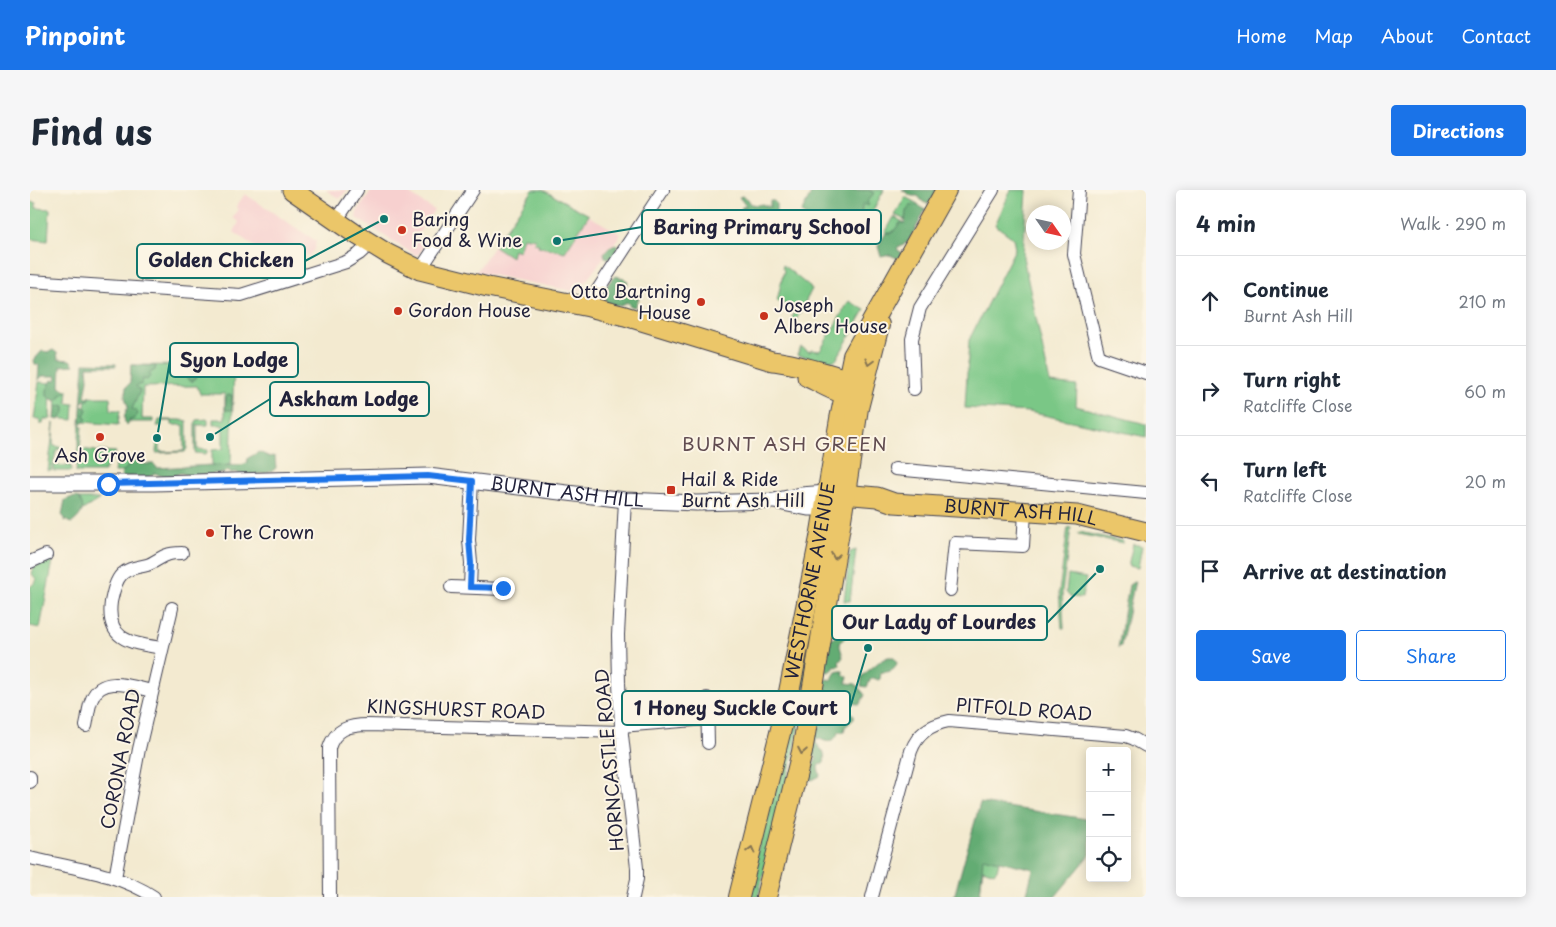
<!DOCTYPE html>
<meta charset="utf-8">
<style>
:root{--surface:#fff;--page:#f6f6f7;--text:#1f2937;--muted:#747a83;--line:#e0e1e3;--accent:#1a73e8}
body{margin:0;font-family:"Playpen Sans",sans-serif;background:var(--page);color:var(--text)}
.controls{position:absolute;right:15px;bottom:15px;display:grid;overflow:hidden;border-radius:5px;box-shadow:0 2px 12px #0003}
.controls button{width:45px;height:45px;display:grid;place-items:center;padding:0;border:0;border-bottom:1px solid var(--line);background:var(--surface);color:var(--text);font:25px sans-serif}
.compass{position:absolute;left:996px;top:15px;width:45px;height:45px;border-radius:50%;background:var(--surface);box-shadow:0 2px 12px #0003;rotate:124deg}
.stop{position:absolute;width:15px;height:15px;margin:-11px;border:4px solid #1a73e8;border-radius:50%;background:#fff}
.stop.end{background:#1a73e8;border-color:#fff;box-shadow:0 1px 5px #0008}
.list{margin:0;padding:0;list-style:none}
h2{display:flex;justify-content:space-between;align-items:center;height:65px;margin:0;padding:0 20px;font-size:21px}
h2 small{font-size:16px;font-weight:400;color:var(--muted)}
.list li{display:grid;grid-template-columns:32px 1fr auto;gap:15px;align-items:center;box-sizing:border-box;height:90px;padding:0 20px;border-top:1px solid var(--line)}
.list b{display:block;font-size:19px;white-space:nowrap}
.list p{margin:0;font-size:16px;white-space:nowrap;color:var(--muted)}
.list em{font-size:16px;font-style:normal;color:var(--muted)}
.actions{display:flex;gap:10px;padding:15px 20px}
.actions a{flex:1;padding:11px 0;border:1px solid var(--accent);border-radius:5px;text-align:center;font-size:18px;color:var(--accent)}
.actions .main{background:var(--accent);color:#fff}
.icon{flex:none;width:28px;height:28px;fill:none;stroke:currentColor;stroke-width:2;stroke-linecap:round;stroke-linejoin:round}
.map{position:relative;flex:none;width:1116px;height:707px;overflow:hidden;border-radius:5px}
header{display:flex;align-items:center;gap:30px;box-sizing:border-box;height:70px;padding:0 25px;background:var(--accent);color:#fff}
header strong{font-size:24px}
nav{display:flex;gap:28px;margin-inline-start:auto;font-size:18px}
.intro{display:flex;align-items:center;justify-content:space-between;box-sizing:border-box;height:120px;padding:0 30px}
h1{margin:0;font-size:35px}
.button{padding:12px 22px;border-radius:5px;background:var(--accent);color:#fff;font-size:18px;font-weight:700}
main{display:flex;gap:30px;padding:0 30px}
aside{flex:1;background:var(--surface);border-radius:5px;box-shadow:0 2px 12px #0003}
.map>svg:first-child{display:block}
.built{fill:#f7d0cf}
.green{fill:#7ac786;stroke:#4e7460}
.forest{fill:#63ac73;stroke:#426757}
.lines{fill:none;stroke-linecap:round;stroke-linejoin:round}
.minor-casing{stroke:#414051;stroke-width:14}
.tertiary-casing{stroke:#414051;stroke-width:17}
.primary-casing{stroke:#414051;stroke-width:21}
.trunk-casing{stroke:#414051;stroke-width:22}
.minor{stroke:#fff;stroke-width:12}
.tertiary{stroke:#fff;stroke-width:15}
.primary{stroke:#ebc669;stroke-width:19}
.trunk{stroke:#ebc669;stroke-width:20}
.oneway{stroke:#867452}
.route{stroke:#1a73e8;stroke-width:6}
.poi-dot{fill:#c8321e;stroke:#fcf5e5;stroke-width:2}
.labels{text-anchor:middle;stroke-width:4;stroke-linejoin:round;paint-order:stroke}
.poi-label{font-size:18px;fill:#22223b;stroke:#fcf5e5;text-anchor:start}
.street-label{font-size:18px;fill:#22223b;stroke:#fcf5e5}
.neighbourhood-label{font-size:19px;letter-spacing:1px;fill:#614c51;stroke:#fcf5e5}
.leader{fill:none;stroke:#0f766e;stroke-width:2}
.callout-dot{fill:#0f766e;stroke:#fcf5e5;stroke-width:2}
.callout{fill:#fcf5e5;stroke:#0f766e;stroke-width:2}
.callout-label{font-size:19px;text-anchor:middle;font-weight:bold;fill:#22223b}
</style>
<header>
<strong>Pinpoint</strong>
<nav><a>Home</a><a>Map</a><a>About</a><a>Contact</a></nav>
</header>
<div class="intro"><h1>Find us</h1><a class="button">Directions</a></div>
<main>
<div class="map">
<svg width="1116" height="707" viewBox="0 0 1116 707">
<rect width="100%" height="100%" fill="#fcf5e5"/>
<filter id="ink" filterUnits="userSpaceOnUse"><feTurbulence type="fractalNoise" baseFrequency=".02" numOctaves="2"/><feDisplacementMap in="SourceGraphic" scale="10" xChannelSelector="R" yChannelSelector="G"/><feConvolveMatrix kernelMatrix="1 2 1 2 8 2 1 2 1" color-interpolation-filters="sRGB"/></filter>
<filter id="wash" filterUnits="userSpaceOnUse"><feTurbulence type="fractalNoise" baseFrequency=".0096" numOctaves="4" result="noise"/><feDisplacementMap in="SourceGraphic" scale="20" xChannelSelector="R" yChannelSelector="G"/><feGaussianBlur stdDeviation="1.12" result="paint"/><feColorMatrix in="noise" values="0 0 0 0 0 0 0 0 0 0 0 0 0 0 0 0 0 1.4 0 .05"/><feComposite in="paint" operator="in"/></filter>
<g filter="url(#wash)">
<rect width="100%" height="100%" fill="#f3ead0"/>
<path class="built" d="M 296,0 L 317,0 L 310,9 Z
M 342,0 L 374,0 L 404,20 L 386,47 L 396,53 L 389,64 L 385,65 L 326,28 L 327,22 Z
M 503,0 L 513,0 L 591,44 L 548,102 L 446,82 Z
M 215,4 L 286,51 L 285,58 L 279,66 L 276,64 L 268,74 L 260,68 L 257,76 L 252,76 L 204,42 L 209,32 L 203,28 L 209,19 L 206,17 Z"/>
<path class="green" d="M 503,0 L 513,0 L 559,25 L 535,62 L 508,56 L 509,54 L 504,53 L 505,49 L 493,47 L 489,61 L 483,59 L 481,67 L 464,56 Z
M 783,0 L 854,0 L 836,33 L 781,4 Z
M 981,0 L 997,0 L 993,67 L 1020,193 L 1047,196 L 1046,216 L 1116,234 L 1116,247 L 999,222 L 935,218 L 939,150 L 985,59 L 983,48 L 965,35 Z
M 875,7 L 888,14 L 876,21 L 875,30 L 865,25 Z
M 0,12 L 6,13 L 6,18 L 20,19 L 18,51 L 0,49 Z
M 864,27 L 875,33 L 869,35 L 862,43 L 855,43 Z
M 753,75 L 782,99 L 765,132 L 761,132 L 765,119 L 747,111 L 754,80 L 752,78 Z
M 819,111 L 835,120 L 806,170 L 797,171 L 767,165 L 771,157 L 780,162 L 781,160 L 790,161 Z
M 101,175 L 204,176 L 201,274 L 194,276 L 182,275 L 182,260 L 193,259 L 193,235 L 183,235 L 183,229 L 195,229 L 195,204 L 170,204 L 167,196 L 113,197 L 112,229 L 123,229 L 123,232 L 100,232 Z
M 9,192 L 21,193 L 20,225 L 21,229 L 14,229 L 13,234 L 10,234 L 10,229 L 4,229 Z
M 28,200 L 38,200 L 37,213 L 44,214 L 43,230 L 25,228 Z
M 56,207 L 80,207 L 81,220 L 90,220 L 88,235 L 54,232 Z
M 178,229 L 178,235 L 167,235 L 167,259 L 178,260 L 176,264 L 165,263 L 165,234 L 167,230 Z
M 129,230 L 154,230 L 157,231 L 157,258 L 155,262 L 126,263 L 127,250 L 130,250 L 130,262 L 154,261 L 154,235 L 142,235 L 142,231 L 132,231 L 131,236 L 127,236 Z
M 24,233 L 23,253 L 24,256 L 34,258 L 34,260 L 27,259 L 21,281 L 18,281 Z
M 50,234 L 52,237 L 50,259 L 66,261 L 78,274 L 74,282 L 46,282 Z
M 68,261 L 86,262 L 79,273 Z
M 90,270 L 98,273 L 97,279 L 94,282 L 84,282 L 85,276 Z
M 24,275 L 41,276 L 42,281 L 24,281 Z
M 39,309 L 70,309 L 35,331 Z
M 1038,337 L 1041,338 L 1032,402 L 1034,438 L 1032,438 L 1029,402 Z
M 1049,342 L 1093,351 L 1093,353 L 1048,344 Z
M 1103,354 L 1112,356 L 1108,378 L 1098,376 Z
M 796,360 L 766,553 L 728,707 L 717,707 Z
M 826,360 L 820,411 L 814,411 L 820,362 Z
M 19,371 L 23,371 L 10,438 L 0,436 L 0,397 L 7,390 L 2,384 L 4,377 Z
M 1038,385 L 1056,388 L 1052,408 L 1040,407 L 1036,402 Z
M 952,667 L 969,671 L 967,680 L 964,683 L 953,679 L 950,702 Z"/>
<path class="forest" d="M 783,0 L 840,0 L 840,1 L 844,3 L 837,12 L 839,15 L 837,16 L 833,14 L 832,15 L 831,29 L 832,31 L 820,52 L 771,23 Z
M 872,0 L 910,0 L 898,14 L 893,12 L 888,6 L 882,6 Z
M 712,6 L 718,9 L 721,14 L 727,15 L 732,14 L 740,17 L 740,11 L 744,11 L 746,13 L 746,26 L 743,34 L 736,38 L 725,36 L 725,34 L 722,33 L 723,30 L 713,27 L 710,22 L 712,17 L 716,16 L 709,7 Z
M 888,14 L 893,19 L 896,19 L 878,53 L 875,53 L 873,56 L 869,56 L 867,59 L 872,63 L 869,69 L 860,65 L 851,67 L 848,56 L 856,43 L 862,43 L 870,33 L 875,33 L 876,22 L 880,16 Z
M 585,55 L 589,56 L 581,69 L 575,67 L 574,63 L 579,57 Z
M 585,86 L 594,88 L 598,92 L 591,103 L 609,108 L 605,117 L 600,116 L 597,112 L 591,116 L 576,114 C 573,103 576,94 585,86 Z
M 23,160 L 27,163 L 28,169 L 40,170 L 44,175 L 31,176 L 30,197 L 35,199 L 36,203 L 31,205 L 30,208 L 25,211 L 17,206 L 17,200 L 22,190 L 26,190 L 27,186 L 12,186 L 8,191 L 9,175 L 5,174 L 4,170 L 12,161 L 19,162 Z
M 54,173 L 86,174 L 86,176 L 57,176 L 58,189 L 55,207 L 60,207 L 59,210 L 54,210 L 51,215 L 57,219 L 56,222 L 54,225 L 57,229 L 50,235 Z
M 101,175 L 126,176 L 125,180 L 119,184 L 120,186 L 117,190 L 113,189 L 112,194 L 106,196 L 110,201 L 102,219 L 107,221 L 108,224 L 104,229 L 100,230 L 97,235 C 92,230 95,223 98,217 L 95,207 L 96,197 L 100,193 Z
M 159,176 L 173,178 L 162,192 L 155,187 L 155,184 L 159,179 Z
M 198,205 L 202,205 L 202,220 L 195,220 L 196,208 Z
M 32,215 L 35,216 L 35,222 L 29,230 L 25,229 L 26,217 Z
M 229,262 L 240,267 L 242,266 L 245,267 L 246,278 C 239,286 219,284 209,284 L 206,282 L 201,283 L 198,280 L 195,283 L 159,286 L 151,283 L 145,285 L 131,286 L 125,283 L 119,287 L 91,287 L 92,282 L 97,278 L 100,269 C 107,268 108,269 114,274 L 124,274 L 127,278 C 146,277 164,276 183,275 C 193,275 209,277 217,273 L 218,268 Z
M 47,307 C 58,317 51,326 42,333 L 38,332 L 32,325 L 35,310 L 40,308 Z
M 1105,391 L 1091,456 L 1088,458 L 1099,395 Z
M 816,440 L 818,442 C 816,448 813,449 809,453 L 813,467 L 809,472 L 810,475 L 807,477 L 805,476 C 804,480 800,482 796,482 L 795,480 L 799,447 L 804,448 L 808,444 Z
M 858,467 L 864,467 L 867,471 C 867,480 859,483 851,482 L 850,489 L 848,490 L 844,488 L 840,490 L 837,497 L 831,496 L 832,486 L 850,471 Z
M 810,481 L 813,481 L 813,484 L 818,487 L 816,493 L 826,494 L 835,505 L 830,514 L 817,513 L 816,519 C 820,521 825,524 824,529 L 815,537 L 814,542 L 808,542 C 806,552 797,554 789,548 L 785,550 C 788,560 797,559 794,573 L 790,574 L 788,577 L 790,586 L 782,590 L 778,588 L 778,585 L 787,568 L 783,565 L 780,567 L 792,493 L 797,489 L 801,490 L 806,482 Z
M 950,613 L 1057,629 L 1060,622 L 1060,665 L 1025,707 L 996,707 L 1003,679 L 953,667 L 950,707 L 924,707 Z"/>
</g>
<g filter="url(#ink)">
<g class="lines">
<defs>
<path id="minor" d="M 1049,0 L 1044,64 L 1069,167 L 1116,183
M 306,31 L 327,0
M 390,80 L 443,0
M 0,91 L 211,105 L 316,72 L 329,64 L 341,53
M 559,117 L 565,104 L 633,0
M 884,199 L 882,149 L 890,118 L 963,0
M 865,279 L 1116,303
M 595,310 L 588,445 L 589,493 L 591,536 L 607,678 L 607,689 L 603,707
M 0,372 L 16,365
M 421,397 L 473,399
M 440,397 L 441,373 L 439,350 L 442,291
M 920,400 L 925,353 L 993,356 L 995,322
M 795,424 L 868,434 L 881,430
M 132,458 C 101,453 76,451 81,412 C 83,403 85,391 92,384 C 100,377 107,378 117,375 C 124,373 130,367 137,365 C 141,363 147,363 152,363
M 677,508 L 678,553
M 56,536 C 58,528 58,517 62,509 C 72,484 103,497 122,501
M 591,536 L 677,529
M 0,587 L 0,592
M 0,668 C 42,678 88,683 124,707
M 85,688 L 109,559 L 142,418
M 300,707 L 299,558 C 305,539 319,535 338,535 L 592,542
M 842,707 L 881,561 C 888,543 900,535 919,531 L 1096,546 L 1104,549 L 1116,556"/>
<g id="tertiary">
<path id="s1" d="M 0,293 L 124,293 L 398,286 L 595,310 L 666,313 L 744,311 L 771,305 L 797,303"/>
<path d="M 748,312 L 778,318 L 794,318"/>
</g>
<g id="primary">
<path d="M 262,0 L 324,43 L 358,64 L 390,80 L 458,97 L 559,117 L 595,126 L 742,171 C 756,172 824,188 831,197"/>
<path d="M 777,187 C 794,194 812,210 830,200"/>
<path id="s2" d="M 801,303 L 847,307 L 864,313 L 1047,325 L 1116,342"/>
</g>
<g id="trunk">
<path id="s3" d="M 709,707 L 754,527 L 790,348 L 810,229 L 823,166 L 916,0"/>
<path d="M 736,707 L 772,562 L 810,336 L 828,218 L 849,135"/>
</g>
</defs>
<use href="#minor" class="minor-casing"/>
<use href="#tertiary" class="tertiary-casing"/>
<use href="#primary" class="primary-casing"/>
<use href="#trunk" class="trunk-casing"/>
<use href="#minor" class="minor"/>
<use href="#tertiary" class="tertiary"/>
<use href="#primary" class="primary"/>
<use href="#trunk" class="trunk"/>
</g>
<defs><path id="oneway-chevron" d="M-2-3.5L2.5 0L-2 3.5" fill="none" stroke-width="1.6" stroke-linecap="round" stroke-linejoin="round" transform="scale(1.25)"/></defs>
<g class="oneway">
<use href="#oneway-chevron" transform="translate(839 172) rotate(105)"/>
<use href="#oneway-chevron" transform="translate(805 366) rotate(100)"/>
<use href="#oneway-chevron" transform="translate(772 561) rotate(101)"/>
<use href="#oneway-chevron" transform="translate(721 660) rotate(-76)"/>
</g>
</g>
<g class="lines" filter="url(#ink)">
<path class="route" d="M 78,294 L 398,286 L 442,291 L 439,350 L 441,373 L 440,397 L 473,398"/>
</g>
<g class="poi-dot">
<circle cx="372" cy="40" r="5"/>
<circle cx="671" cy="112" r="5"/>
<circle cx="368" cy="121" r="5"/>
<circle cx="734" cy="126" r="5"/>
<circle cx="70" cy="247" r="5"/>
<rect x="636" y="295" width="10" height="10" rx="2.5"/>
<circle cx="180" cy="343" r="5"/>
</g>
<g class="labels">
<g class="poi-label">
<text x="382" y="36">Baring<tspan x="382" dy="21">Food &amp; Wine</tspan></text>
<text x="661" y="108" text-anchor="end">Otto Bartning<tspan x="661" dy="21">House</tspan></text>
<text x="744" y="122">Joseph<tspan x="744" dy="21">Albers House</tspan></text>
<text x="378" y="127">Gordon House</text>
<text x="70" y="272" text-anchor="middle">Ash Grove</text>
<text x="651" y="296">Hail &amp; Ride<tspan x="651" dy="21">Burnt Ash Hill</tspan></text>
<text x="190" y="349">The Crown</text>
</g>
<g class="street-label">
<text dy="6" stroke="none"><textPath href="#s1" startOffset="538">BURNT ASH HILL</textPath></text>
<text dy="6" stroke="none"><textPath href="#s2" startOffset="191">BURNT ASH HILL</textPath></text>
<text dy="6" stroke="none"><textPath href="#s3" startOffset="324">WESTHORNE AVENUE</textPath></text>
<text transform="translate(426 520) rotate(2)" y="6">KINGSHURST ROAD</text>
<text transform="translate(994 520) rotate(4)" y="6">PITFOLD ROAD</text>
<text transform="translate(91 569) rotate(-79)" y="6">CORONA ROAD</text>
<text transform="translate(580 570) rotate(-95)" y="6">HORNCASTLE ROAD</text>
</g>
<g class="neighbourhood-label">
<text x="755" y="261">BURNT ASH GREEN</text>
</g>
</g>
<path class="leader" d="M527 51L612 37M354 29L275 71M127 248L140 170M180 247L240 209M1070 379L1017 433M838 458L820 518"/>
<g class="callout-dot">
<circle cx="527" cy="51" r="5"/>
<circle cx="354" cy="29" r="5"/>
<circle cx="127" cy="248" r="5"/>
<circle cx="180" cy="247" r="5"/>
<circle cx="1070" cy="379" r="5"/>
<circle cx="838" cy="458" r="5"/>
</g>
<g class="callout">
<rect x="612" y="20" width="239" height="34" rx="5"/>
<rect x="107" y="54" width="168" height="34" rx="5"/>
<rect x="140" y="153" width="128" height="34" rx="5"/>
<rect x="240" y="192" width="159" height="34" rx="5"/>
<rect x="802" y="416" width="215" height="34" rx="5"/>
<rect x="592" y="501" width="228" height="34" rx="5"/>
</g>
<g class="callout-label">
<text x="732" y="44">Baring Primary School</text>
<text x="191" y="77">Golden Chicken</text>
<text x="204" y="177">Syon Lodge</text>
<text x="319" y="216">Askham Lodge</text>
<text x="909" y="439">Our Lady of Lourdes</text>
<text x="706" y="525">1 Honey Suckle Court</text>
</g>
</svg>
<div class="controls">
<button>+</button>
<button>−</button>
<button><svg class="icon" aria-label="locate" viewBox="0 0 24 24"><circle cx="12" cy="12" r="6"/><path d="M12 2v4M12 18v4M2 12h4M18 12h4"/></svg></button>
</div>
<svg class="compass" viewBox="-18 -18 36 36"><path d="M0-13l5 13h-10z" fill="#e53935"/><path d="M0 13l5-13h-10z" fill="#747a83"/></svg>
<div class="stop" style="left:78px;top:294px"></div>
<div class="stop end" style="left:473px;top:398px"></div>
</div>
<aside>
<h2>4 min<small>Walk · 290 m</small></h2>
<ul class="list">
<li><svg class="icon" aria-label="ahead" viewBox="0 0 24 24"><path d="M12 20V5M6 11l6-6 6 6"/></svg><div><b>Continue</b><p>Burnt Ash Hill</p></div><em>210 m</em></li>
<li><svg class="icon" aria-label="right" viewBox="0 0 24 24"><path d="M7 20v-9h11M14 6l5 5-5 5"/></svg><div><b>Turn right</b><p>Ratcliffe Close</p></div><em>60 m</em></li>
<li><svg class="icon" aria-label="left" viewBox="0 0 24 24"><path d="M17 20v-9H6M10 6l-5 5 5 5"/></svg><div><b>Turn left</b><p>Ratcliffe Close</p></div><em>20 m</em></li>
<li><svg class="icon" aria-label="arrive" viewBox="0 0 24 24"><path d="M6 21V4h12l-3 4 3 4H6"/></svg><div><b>Arrive at destination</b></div></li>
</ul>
<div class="actions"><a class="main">Save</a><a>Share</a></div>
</aside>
</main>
